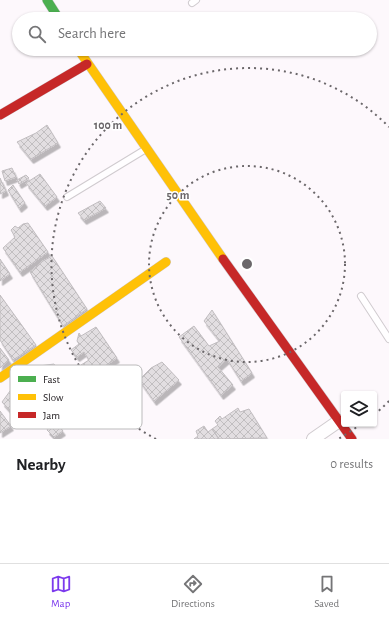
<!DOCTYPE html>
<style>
:root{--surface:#fff;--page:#f6f6f6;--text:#202124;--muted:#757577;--line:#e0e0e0;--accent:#7c3aed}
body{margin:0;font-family:"Alegreya Sans",sans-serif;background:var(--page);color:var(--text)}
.controls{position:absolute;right:12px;bottom:12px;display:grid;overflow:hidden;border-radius:4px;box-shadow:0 1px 3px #0004}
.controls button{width:36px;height:36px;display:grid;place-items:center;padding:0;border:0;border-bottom:1px solid var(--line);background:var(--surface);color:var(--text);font:20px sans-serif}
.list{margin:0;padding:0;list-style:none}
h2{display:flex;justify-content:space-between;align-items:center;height:52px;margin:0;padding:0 16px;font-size:17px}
h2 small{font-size:13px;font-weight:400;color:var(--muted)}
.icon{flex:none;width:22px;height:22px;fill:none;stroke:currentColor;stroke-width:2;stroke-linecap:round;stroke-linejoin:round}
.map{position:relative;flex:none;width:389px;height:439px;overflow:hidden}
.search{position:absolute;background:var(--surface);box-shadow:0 1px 3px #0004;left:12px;right:12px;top:12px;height:44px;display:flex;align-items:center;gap:10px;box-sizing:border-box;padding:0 14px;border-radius:22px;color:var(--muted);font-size:15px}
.sheet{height:124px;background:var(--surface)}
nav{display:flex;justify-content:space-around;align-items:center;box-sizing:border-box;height:56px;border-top:1px solid var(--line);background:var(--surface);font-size:11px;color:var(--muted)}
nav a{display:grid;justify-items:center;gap:2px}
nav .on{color:var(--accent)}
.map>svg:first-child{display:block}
.building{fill:url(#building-cross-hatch);stroke:#c1bdc0;filter:url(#shadow)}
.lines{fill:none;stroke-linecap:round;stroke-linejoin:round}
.lane-casing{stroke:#d0cbcf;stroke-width:8}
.street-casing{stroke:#d0cbcf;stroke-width:14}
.fast-casing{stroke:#d0cbcf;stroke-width:10}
.slow-casing{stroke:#d0cbcf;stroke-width:10}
.jam-casing{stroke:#d0cbcf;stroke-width:10}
.lane{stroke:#fffeff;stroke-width:6}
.street{stroke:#fffeff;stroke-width:12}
.fast{stroke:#4caf50;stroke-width:9}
.slow{stroke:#ffc107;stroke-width:9}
.jam{stroke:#c62828;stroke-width:9}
.ring{fill:none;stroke:#6b676a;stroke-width:2;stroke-dasharray:2 4}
.key{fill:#fff;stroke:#bbbabb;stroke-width:1}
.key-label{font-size:11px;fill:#1d191c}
.centre{fill:#6b676a;stroke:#fff;stroke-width:2}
.ring-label{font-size:12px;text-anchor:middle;font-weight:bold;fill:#6b676a;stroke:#fff;stroke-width:3;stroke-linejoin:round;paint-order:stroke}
</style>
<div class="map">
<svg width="389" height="439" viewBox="0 0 389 439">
<defs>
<pattern id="building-cross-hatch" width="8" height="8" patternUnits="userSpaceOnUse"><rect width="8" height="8" fill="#e2dee1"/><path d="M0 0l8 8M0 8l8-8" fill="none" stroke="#c1bec0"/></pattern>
<filter id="shadow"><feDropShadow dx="2.5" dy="4.5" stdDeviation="0" flood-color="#0004"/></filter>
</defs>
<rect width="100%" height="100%" fill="#fdf8fc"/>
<path class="building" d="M 47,125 L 58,143 L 31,159 L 17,142 L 36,133 Z
M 12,168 L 16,177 L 5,181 L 2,171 Z
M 40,174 L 57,197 L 45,206 L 26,183 Z
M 26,175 L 29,178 L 19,184 L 17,180 Z
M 0,178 L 6,191 L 0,194 Z
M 13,185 L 25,203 L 19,208 L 8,190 Z
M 100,201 L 106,208 L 84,220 L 78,213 Z
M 28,223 L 48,252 L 20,272 L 3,248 L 15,237 L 11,230 L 15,226 L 18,228 L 23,224 Z
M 52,256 L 87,309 L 63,326 L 30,272 L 43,261 Z
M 0,259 L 10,274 L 0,281 Z
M 0,295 L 36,345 L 13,360 L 0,340 Z
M 212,310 L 252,373 L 241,381 L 227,359 L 218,367 L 233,385 L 221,395 L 179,337 L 194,326 L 209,346 L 220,341 L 204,321 Z
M 96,327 L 117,358 L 97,371 L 94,367 L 87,372 L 81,365 L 89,360 L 84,352 L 77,357 L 71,350 L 79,344 L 77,341 L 79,333 L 81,336 Z
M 0,348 L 9,360 L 0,368 Z
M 162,362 L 179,380 L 154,401 L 139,380 L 151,368 Z
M 54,364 L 59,371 L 51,375 L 54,383 L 61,380 L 67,386 L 61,389 L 64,392 L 43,405 L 25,380 L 39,366 Z
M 25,380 L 43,405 L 19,421 L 2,402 L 13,387 Z
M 238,408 L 240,412 L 249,409 L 267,438 L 219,439 L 212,429 L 218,425 L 215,421 L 220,416 L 222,419 Z
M 0,411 L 11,426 L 0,433 Z
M 56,422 L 63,431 L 54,437 L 47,430 L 51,424 Z
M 204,426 L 208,432 L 212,429 L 219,439 L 194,439 L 198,436 L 196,431 Z"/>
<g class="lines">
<defs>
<path id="lane" d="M 192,3 L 196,0
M 67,197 L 146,149
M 361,296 L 389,339"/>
<path id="street" d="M 313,439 L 339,421"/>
<path id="fast" d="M 47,0 L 59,19"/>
<path id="slow" d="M 78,49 L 223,259
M 0,378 L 166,262"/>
<path id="jam" d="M 0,115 L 87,64
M 223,259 L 352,439"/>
</defs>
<use href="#lane" class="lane-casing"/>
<use href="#street" class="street-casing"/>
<use href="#fast" class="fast-casing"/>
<use href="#slow" class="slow-casing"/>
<use href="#jam" class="jam-casing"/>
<use href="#lane" class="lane"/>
<use href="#street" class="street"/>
<use href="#fast" class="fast"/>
<use href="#slow" class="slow"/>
<use href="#jam" class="jam"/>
</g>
<g class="ring">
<circle cx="247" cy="264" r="98"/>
<path d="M389 401A197 197 0 0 1 375 414M361 424A197 197 0 0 1 338 439M156 439A197 197 0 1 1 389 127"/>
</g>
<rect x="10" y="365" width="132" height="64" rx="6" class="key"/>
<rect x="18" y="376" width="18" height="6" fill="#4caf50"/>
<rect x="18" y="394" width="18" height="6" fill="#ffc107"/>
<rect x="18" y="412" width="18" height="6" fill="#c62828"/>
<g class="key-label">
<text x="43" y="383">Fast</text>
<text x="43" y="401">Slow</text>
<text x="43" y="419">Jam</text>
</g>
<circle cx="247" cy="264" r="6" class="centre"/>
<g class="ring-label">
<text x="108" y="129">100 m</text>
<text x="178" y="199">50 m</text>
</g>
</svg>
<div class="controls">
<button><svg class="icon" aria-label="layers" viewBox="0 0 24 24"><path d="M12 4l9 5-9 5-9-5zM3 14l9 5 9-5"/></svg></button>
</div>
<div class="search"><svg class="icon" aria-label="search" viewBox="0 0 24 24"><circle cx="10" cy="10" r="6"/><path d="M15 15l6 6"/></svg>Search here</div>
</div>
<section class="sheet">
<h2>Nearby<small>0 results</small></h2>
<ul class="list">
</ul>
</section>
<nav>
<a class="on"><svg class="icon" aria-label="map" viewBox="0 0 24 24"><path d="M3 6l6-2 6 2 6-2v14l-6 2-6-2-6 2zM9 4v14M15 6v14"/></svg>Map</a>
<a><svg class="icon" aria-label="directions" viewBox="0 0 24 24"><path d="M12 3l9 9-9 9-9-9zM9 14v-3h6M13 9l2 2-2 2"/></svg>Directions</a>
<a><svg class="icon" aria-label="saved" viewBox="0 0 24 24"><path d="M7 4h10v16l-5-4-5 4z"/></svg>Saved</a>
</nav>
